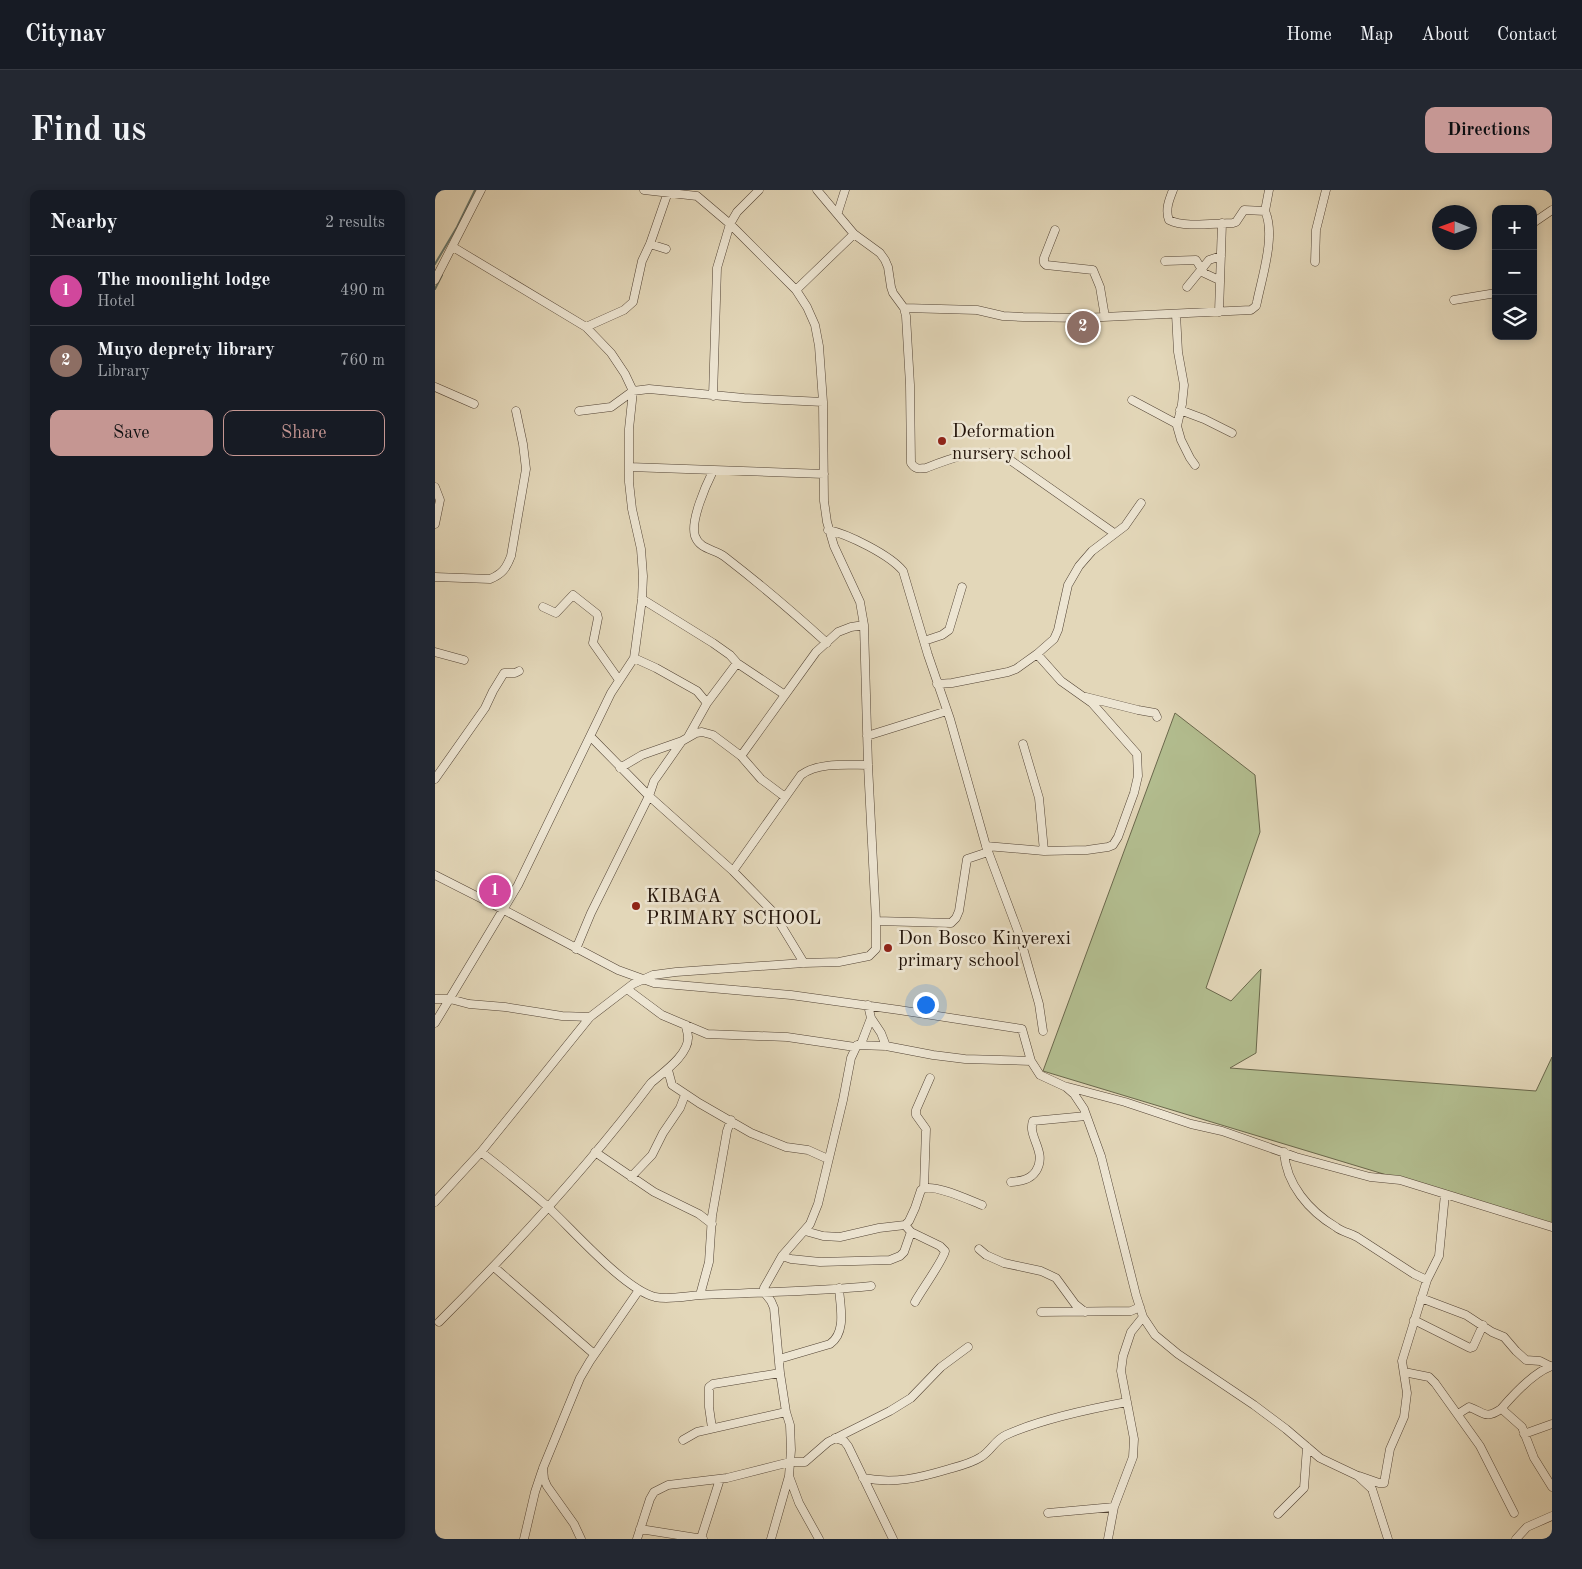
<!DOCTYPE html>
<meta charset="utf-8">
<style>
:root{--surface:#171b24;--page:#242831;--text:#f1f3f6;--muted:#9ea1a6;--line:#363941;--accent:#c59692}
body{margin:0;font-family:"Old Standard TT",serif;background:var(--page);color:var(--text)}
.controls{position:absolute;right:15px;top:15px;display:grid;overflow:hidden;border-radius:10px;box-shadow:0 2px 8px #0003}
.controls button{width:45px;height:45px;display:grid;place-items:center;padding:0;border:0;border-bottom:1px solid var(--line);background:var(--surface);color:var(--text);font:25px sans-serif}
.compass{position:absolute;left:997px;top:15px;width:45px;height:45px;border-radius:50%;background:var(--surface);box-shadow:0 2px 8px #0003;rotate:271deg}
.you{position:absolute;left:490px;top:814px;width:18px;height:18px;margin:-12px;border:4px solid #fff;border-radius:50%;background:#1a73e8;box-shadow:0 0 0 8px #1a73e833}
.badge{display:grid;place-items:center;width:32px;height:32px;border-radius:50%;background:var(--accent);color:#fff;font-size:16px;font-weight:700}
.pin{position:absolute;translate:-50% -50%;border:2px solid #fff;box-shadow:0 1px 5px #0006}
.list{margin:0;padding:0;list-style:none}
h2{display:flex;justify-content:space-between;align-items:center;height:65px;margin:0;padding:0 20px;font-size:21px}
h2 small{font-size:16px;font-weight:400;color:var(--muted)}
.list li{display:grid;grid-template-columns:32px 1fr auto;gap:15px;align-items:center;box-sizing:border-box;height:70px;padding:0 20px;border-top:1px solid var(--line)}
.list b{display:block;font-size:19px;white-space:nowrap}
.list p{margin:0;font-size:16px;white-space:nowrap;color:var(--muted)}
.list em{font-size:16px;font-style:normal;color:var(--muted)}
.actions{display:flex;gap:10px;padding:15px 20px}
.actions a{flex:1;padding:11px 0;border:1px solid var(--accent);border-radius:10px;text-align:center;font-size:18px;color:var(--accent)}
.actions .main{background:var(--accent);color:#111}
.icon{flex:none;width:28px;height:28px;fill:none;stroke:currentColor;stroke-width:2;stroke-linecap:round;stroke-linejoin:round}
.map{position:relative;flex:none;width:1117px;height:1349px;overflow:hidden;border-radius:10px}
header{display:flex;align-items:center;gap:30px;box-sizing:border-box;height:70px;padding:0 25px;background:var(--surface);border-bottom:1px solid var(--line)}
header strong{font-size:24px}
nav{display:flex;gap:28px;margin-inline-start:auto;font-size:18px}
.intro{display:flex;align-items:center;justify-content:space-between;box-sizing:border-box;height:120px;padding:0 30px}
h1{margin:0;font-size:35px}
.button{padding:12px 22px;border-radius:10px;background:var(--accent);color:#111;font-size:18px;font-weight:700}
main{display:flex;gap:30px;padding:0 30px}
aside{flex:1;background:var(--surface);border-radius:10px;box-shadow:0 2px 8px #0003}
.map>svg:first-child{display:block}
.green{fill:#b3be90;stroke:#6a684c}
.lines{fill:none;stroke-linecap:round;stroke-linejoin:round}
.stream{stroke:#67776c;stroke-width:2}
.minor-casing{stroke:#524334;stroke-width:9}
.minor{stroke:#ede5d2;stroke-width:8}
.poi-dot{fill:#8f2418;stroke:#ede5d2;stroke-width:2}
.labels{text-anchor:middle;stroke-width:5;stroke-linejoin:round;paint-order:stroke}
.poi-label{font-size:19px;fill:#211208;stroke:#ede5d2;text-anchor:start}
</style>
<header>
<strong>Citynav</strong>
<nav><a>Home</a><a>Map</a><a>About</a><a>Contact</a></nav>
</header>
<div class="intro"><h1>Find us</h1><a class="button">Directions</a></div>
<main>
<aside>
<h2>Nearby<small>2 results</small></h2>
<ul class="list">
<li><span class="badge" style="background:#d1479c">1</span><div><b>The moonlight lodge</b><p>Hotel</p></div><em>490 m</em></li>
<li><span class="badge" style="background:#8d6e63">2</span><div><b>Muyo deprety library</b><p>Library</p></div><em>760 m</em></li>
</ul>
<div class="actions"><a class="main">Save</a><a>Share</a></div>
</aside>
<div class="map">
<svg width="1117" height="1349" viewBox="0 0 1117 1349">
<rect width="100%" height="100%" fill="#e3d7b9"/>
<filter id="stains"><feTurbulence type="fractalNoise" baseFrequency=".004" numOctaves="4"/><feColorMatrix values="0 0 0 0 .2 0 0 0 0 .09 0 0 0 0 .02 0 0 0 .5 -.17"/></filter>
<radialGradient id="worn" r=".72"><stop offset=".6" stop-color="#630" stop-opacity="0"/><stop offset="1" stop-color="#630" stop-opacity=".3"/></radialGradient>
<path class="green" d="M 740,523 L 820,585 L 825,642 L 771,798 L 796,811 L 826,779 L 821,863 L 795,878 L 1101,901 L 1117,867 L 1117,1035 L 608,881 Z"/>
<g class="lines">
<path class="stream" d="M 0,74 L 22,37 L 40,0
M 0,99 L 7,85"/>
<defs>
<path id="minor" d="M 382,0 L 419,44 L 445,63 L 450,70 L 453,77 L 456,97 L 458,103 L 469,118 L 471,126 L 475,195 L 476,273 C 480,279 483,279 491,278 C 514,269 542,258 568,265 L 679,343
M 830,21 L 834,0
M 403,22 L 410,0
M 1098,33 L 1117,20
M 620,40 L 609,68 L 609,73 L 611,75 L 658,80 L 665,97 L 670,127
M 215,54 L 231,59
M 730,71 L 761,70 L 769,83 L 784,90
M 880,72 L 881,40 L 891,0
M 0,90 L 46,0
M 752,97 L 774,70 L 786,66
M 361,100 L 419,44
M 1019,110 L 1061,103
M 469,118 L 542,120 L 568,126 L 588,127 L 647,128 L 816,120 L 821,116 L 822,112 C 827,87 841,45 830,21 L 809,20 L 801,32 L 798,33 C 780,33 749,38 734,30 C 730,20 734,10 738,0
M 784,122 L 787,33
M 741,124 L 743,162 L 749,195 L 747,214 L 742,236 L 746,250 L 755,268 L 760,275
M 151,137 L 189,120 L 198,112 L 207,71 L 215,54 L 233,2
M 0,197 L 39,214
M 278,206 L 282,78 L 295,34 L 302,22 L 324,0
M 697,210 L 742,234
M 745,220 L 769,229 L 797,243
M 144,221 L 176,217 L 198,201 L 214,199 L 309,208 L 388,212
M 194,277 L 389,284
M 278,281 C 271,295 255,331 260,346 C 265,360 280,359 290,367 C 325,394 359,423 392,453
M 0,297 L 5,310 L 0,334
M 393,340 C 413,344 455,365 468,381 L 493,465 L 515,529 L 551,656 L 584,744 L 604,814 L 608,841
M 0,387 L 55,389 C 67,384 71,379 76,366 L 91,279 L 88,254 L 81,221
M 207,409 L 278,453 L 295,465 L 302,473 L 350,505
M 108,417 L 121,423 L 138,405 L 162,424 L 163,428 L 158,453 L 184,490
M 489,451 L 507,445 L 514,440 L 527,397
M 0,462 L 29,470
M 199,468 L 221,478 L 262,501 L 272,513
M 502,494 L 517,493 L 573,482 L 581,479 L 602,464 L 619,449 L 623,440 L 633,395 L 644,376 L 657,361 L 690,336 L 706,313
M 651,507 L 703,520 L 720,523 L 722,527
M 432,546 L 512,521
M 156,547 L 214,606 L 298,681 L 338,722 L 369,773
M 253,547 L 272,513 L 302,473
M 588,554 L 604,608 L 609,661
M 306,566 L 381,462 L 403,442 L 416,437 L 429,435
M 185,578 L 207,565 L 247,551
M 0,589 L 50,518 L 58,501 L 69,483 L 80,483 L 84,481
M 551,656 L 609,661 L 652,660 L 673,657 L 678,655 L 683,647 L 699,603 L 703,586 L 702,564 L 657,513 L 626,491 L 602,464
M 298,681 L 366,585 C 384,572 412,575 433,575
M 0,685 L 69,720 L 183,780 L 219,793 L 356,805 L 464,820 L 587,839 L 596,871 L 605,885 L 631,897 L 639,904 L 649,919 L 666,966 L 701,1105 L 708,1127 L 720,1145 L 743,1164 L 819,1215 L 851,1239 L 885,1268 L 923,1286 L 937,1299 L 953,1349
M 441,731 L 516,733 L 521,728 L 524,721 L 532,669 L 553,662
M 141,759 L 156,723 L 214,606 L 219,591 L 247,551 L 261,543 L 267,542 L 278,545 L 306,566 L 326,589 L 350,607
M 192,799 L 227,825 L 272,844 L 352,847 L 420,857
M 0,809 L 15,809 L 34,814 L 70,817 L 127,826 L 155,827
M 436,828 L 446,843 L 451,856
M 0,833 L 83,695 L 176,503 L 199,468 L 207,409 L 208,386 L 206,359 L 197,319 L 194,292 L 194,239 L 198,201 L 190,184 L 176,163 L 151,137 L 18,57
M 426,854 L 436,828 L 433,815
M 233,880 L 237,895 L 264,913 L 316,943 L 351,957 L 373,960 L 393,969
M 633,897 L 690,912 L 756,934 L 787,941 L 861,967 L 935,987 L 965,990 L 1117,1037
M 46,962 C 69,980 92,998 113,1017 C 138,1040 189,1099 220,1107 C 235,1110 250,1106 266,1105 C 322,1102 379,1102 436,1096
M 160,962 L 219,1002 L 264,1024 L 277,1034
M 849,962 C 851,994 874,1021 901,1037 C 907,1042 915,1043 922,1047 L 979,1084 L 992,1090
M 196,987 L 217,965 L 228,943 L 245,918 L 250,905
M 576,992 C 586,991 595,990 601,981 C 613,962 592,947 598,931 L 651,926
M 489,998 L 491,939 L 481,925 L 481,920 L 495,888
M 0,1012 L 46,962 L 155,827 L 198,794 L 218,785 L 241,782 L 369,773 L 404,772 L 434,766 L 441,759 L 441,731 L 433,575 L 429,435 L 425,412 L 399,356 L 392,332 L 389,311 L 388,212 L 384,156 L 380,135 L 372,117 L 361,100 L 295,34 L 262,6 L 209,0
M 370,1041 L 388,1046 L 405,1047 L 444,1038 L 470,1035 L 474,1031 L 480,1018 L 486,1000 C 496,992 534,1010 547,1015
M 476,1042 L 505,1056 L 510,1061 C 509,1069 486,1101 480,1112
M 544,1059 L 551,1065 L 569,1073 L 606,1081 L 621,1088 L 640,1114 L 650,1122
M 347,1066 L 356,1069 L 385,1072 L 455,1070 L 465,1066 L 469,1062 L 476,1042 L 470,1035
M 59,1077 L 159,1164
M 265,1105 L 274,1072 L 277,1026 L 292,941 L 296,930
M 986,1108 L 1031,1125 L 1057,1142 L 1069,1147 L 1081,1161 L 1091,1170 L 1105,1171 L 1115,1176
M 606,1122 L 696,1121 L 705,1117
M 979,1130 L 1035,1158 L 1038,1157 L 1048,1135
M 4,1132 C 79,1057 152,978 216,893 C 227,883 254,865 253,847 C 253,843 251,839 251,835
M 344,1169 L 395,1154 C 412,1142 405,1116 404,1098
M 969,1182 L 994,1187 L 1000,1193 L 1045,1256 L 1079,1323
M 1066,1219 C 1078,1205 1099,1182 1117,1176
M 1023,1224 L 1034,1217 C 1049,1222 1050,1230 1066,1219 L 1069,1221 L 1087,1237 L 1099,1268 L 1117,1297
M 277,1238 L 274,1217 L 274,1197 L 278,1194 L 345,1183
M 1089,1244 L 1117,1234
M 400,1248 L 409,1251 L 413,1256 L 458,1349
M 248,1250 L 262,1242 L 351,1222
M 924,1286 L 944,1293 L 949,1293 L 955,1259 L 969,1227 L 972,1203 L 967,1171 L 992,1090 L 1004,1066 L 1010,1004
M 428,1288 C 460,1294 484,1288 514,1279 C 525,1276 537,1273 546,1267 C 556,1261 560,1250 571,1245 C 606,1229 654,1219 692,1212
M 613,1323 L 679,1317
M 843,1324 L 869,1298 L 872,1257
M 205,1339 L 268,1349
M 266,1348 L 285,1289
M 89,1349 L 100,1302 L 107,1281
M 146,1349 L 139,1334 L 112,1296 L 109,1289 L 108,1278 L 145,1188 L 155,1171 L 204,1100
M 202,1349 L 215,1309 L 219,1302 L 233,1295 L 292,1288 L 355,1272 L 370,1272 L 393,1252 L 455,1221 L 476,1208 L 506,1177 L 533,1157
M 336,1349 L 354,1286
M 384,1349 L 364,1313 L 354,1286 L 356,1260 L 355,1235 L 351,1222 L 345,1183 L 339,1118 L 336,1111 L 329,1102 L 329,1098 L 347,1066 L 375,1034 L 383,1014 L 408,910 L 416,868 L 422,855 L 451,856 L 498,865 L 530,869 L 596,871
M 673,1349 L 679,1317 L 698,1267 L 699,1249 L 686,1181 L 688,1166 L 696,1142 L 708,1127
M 1081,1349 L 1092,1337 L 1117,1326"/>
</defs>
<use href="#minor" class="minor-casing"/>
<use href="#minor" class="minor"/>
</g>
<g class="poi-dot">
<circle cx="507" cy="251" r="5"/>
<circle cx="201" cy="716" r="5"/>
<circle cx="453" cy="758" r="5"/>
</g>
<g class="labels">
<g class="poi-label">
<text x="517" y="247">Deformation<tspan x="517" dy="22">nursery school</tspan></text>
<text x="211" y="712">KIBAGA<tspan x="211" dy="22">PRIMARY SCHOOL</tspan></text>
<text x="463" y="754">Don Bosco Kinyerexi<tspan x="463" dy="22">primary school</tspan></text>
</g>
</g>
<rect width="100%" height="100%" filter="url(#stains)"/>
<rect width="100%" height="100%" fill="url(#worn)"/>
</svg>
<div class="controls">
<button>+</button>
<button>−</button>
<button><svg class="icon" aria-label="layers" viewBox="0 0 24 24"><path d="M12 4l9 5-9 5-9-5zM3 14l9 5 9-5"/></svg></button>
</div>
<svg class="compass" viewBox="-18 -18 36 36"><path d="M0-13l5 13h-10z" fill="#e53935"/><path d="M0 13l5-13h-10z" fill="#9ea1a6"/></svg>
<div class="you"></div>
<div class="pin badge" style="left:60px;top:701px;background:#d1479c">1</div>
<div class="pin badge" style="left:648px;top:137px;background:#8d6e63">2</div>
</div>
</main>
